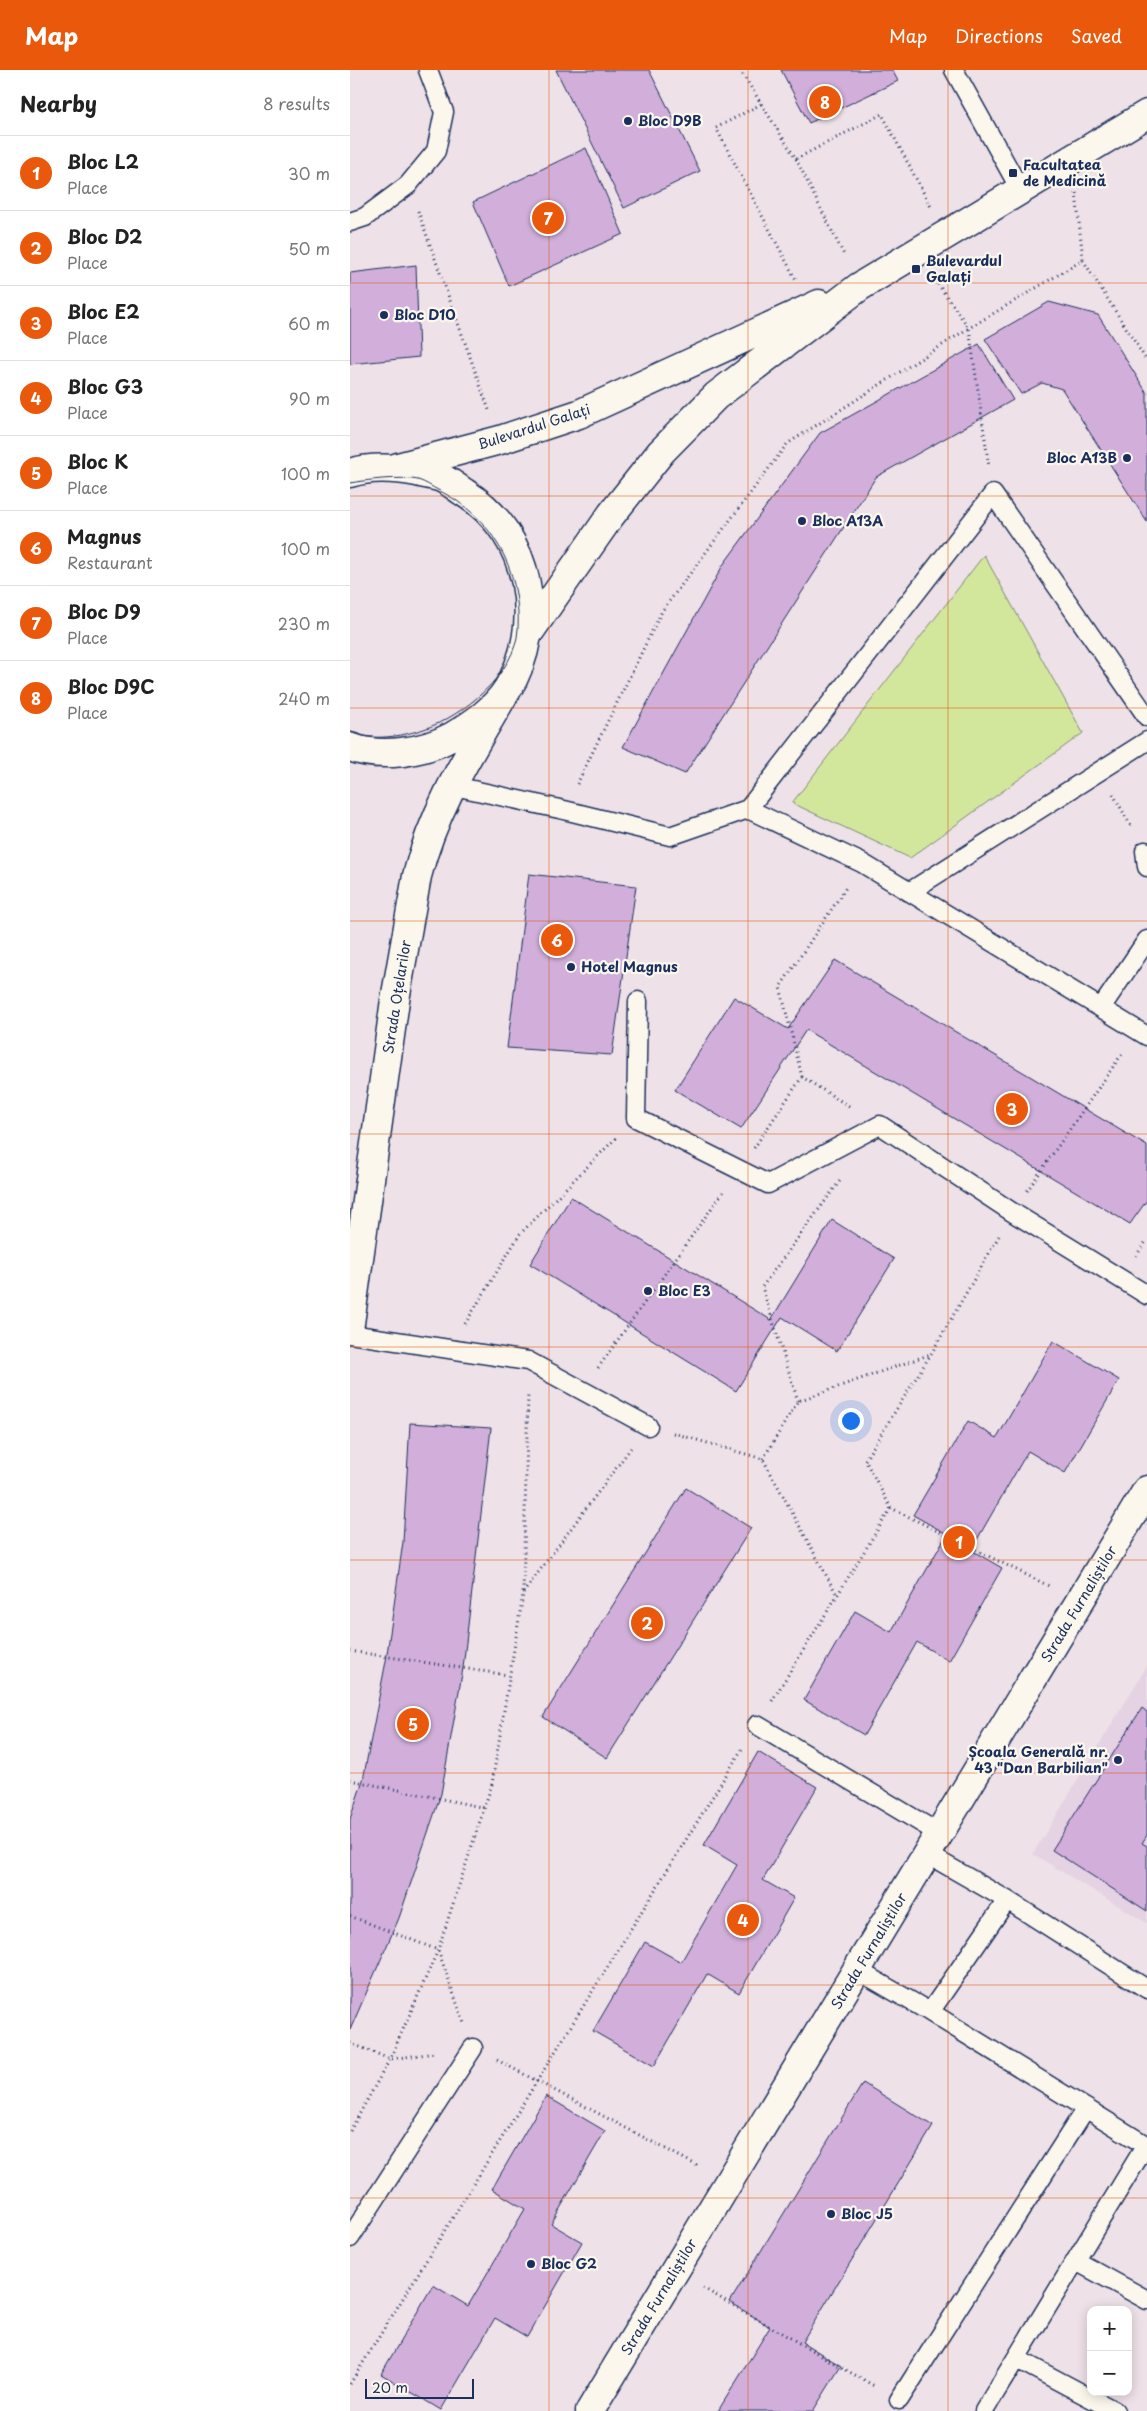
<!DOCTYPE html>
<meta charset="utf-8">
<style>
:root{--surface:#fff;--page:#f2f2f2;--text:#222;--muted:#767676;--line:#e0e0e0;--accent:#ea580c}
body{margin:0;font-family:"Playpen Sans",sans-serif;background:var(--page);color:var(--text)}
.controls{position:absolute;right:15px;bottom:15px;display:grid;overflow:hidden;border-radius:10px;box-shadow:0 2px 12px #0003}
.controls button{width:45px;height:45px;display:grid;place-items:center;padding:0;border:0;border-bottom:1px solid var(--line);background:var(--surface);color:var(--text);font:25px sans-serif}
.scale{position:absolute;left:15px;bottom:12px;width:109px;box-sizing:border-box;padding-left:5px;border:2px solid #1b2f5e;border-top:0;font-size:14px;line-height:18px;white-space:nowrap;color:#1b2f5e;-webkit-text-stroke:4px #fbf7ec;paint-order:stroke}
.you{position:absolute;left:500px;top:1350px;width:18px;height:18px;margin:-12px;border:4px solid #fff;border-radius:50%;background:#1a73e8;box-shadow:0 0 0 8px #1a73e833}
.badge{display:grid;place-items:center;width:32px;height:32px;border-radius:50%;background:var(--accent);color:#fff;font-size:16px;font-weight:700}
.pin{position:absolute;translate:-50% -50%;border:2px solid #fff;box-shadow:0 1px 5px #0006}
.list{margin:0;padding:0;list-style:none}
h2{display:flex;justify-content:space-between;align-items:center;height:65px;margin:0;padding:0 20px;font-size:21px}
h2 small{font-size:16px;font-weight:400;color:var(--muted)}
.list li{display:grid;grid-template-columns:32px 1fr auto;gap:15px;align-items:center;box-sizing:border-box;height:75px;padding:0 20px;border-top:1px solid var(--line)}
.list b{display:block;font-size:19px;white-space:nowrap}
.list p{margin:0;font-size:16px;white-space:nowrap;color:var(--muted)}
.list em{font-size:16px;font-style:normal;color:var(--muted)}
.map{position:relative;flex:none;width:797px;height:2341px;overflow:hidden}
header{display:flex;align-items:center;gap:30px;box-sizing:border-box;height:70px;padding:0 25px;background:var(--accent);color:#fff}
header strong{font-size:24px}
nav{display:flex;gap:28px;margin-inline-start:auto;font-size:18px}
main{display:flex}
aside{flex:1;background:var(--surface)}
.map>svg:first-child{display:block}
.built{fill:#e5d2e3}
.green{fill:#d3e79c;stroke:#778b7d}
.building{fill:#d1afda;stroke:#1b2f5e}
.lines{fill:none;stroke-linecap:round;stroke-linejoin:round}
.service-casing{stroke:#1b2f5e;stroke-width:21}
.minor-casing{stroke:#1b2f5e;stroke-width:31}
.secondary-casing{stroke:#1b2f5e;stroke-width:31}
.path{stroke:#1b2f5e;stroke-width:3;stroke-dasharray:1 4;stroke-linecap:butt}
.service{stroke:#fbf7ec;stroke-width:18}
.minor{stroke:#fbf7ec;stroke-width:28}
.secondary{stroke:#fbf7ec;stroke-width:28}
.tram{stroke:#1b2f5e;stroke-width:1}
.grid{fill:none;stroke:#de5710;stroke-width:1;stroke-opacity:0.55}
.poi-dot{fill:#1b2f5e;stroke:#fbf7ec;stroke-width:2}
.labels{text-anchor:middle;stroke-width:4.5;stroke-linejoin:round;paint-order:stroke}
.poi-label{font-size:14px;font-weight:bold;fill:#1b2f5e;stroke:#fbf7ec;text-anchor:start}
.street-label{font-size:14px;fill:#1b2f5e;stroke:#fbf7ec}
</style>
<header>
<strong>Map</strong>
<nav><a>Map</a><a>Directions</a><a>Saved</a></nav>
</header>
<main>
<aside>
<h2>Nearby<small>8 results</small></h2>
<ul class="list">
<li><span class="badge">1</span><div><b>Bloc L2</b><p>Place</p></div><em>30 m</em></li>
<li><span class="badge">2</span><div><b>Bloc D2</b><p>Place</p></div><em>50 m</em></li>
<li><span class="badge">3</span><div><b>Bloc E2</b><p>Place</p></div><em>60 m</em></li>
<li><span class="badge">4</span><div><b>Bloc G3</b><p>Place</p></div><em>90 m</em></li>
<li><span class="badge">5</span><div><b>Bloc K</b><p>Place</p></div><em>100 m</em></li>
<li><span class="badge">6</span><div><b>Magnus</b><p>Restaurant</p></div><em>100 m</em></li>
<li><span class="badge">7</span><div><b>Bloc D9</b><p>Place</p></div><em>230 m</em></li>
<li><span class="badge">8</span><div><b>Bloc D9C</b><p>Place</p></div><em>240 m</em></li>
</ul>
</aside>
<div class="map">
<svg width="797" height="2341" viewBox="0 0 797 2341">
<rect width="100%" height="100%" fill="#eee1e7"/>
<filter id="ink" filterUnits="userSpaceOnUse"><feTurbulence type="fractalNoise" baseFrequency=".02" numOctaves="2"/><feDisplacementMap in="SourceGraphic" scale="10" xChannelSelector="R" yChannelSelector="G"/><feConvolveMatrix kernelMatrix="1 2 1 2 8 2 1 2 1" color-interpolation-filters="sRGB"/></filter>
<g filter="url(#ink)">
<path class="built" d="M 797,1596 L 797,1853 L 683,1784 Z"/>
<path class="green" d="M 634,485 L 733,663 L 560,788 L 442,733 Z"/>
<path class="building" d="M 206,0 L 299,0 L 350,101 L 274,138 Z
M 431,0 L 542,0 L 548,11 L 459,53 Z
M 236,78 L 273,164 L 159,216 L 123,132 Z
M 66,195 L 69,287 L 0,294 L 0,203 Z
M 699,232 L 748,245 L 797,323 L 797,452 L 712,319 L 692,313 L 671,324 L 635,269 Z
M 629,274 L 663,330 L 526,407 L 335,704 L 273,677 L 373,495 L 470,363 Z
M 179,804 L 286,816 L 262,985 L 157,978 Z
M 485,890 L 797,1076 L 797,1130 L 780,1154 L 456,960 L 391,1059 L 325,1020 L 384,927 L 438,959 Z
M 221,1127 L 421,1250 L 482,1150 L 544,1189 L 487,1281 L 432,1247 L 386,1321 L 180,1194 Z
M 703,1271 L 769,1310 L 715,1403 L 678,1381 L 621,1480 L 652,1498 L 599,1591 L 567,1572 L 514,1665 L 454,1630 L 505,1541 L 541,1562 L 597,1464 L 563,1445 L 618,1351 L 647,1368 Z
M 60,1353 L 141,1358 L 113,1598 L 91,1724 L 49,1848 L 0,1960 L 0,1749 L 13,1710 L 36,1591 L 53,1472 Z
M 336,1418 L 401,1458 L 257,1688 L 193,1647 Z
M 792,1638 L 797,1642 L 797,1765 L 792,1773 L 797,1776 L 797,1841 L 702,1780 Z
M 408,1682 L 467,1717 L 413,1810 L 444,1828 L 389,1923 L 357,1904 L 304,1996 L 243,1961 L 295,1872 L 331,1892 L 387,1795 L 354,1775 Z
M 513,2013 L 583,2056 L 452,2272 L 491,2296 L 463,2341 L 368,2341 L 420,2257 L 380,2232 Z
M 196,2026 L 255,2061 L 201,2154 L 232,2172 L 177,2267 L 145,2248 L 91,2340 L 31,2304 L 83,2215 L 118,2236 L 175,2139 L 142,2119 Z"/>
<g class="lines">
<defs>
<path id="service" d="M 604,0 L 671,121
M 0,152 L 15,147 L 58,115 L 86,81 L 94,42 L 78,0
M 797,647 L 643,424 L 398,739 L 512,793 L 797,966
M 100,715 L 214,740 L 320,766 L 398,739
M 795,781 L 797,797
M 559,822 L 797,671
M 288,931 L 286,1048 L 418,1114 L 530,1055 L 662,1142 L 797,1225
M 751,938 L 797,870
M 0,1264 L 178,1291 L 298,1356
M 407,1655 L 590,1764
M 577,1784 L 657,1830 L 797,1919
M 507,1900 L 580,1942 L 797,2076
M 580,1942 L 657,1830
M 0,2168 L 123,1978
M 726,2191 L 797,2230
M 667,2289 L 765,2341
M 549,2330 L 736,2038
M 634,2341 L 796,2075"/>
<path id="minor" d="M 240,2341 L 797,1420"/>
<path id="secondary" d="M 48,397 L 150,370 L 229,344 L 469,234
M 0,403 C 22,396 45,398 67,402 C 74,404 82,405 89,407 C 98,410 107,418 115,423 C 181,464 197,555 157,620 C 144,640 123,654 103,666 C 74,682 31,689 0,677
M 178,564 L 261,445 L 311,382 L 366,326 L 509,217 L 797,44
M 0,1253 L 45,930 L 67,806 C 84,738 121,681 156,621"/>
</defs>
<use href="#service" class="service-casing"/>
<use href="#minor" class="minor-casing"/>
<use href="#secondary" class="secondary-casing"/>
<path class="path" d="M 390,0 L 446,89 L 495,187
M 411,34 L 366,58 L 446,210
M 446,89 L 532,44 L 581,137
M 726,123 L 733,190
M 68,141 L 139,340
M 585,210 L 619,258 L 639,397
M 227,714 L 312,541 L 437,374 L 619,258 L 733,190 L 797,291
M 763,724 L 782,758
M 452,1007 L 430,917 L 497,816
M 404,1078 L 452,1007 L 502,1038
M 677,1121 L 772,984
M 649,1166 L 581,1284 L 515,1390 L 541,1438 L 701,1517
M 786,1186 L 797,1170
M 115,1254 L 170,1164 L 267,1067
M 248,1298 L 373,1122
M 448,1331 L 412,1217 L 492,1108
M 323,1363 L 413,1389 L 487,1525
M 413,1389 L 448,1331 L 581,1284
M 173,1523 L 281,1378
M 0,1581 L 158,1605
M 422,1631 L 541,1438
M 0,1710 L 136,1738
M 0,1846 L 88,1880 L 114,1953
M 0,1973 L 40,1989 L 85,1983
M 147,1990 L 350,2097
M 0,2061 L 40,1989 L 88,1880 L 142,1714 L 173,1524 L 178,1323
M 353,2218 L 526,2317
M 0,2314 L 392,1679"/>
<use href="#service" class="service"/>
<use href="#minor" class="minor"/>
<use href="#secondary" class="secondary"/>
<path class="tram" d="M 0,413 C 17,410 51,406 68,410 C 75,412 82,417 88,420 C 142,446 171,499 168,559 C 166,603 113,646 74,659 C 53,666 21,672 0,662"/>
</g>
</g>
<path class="grid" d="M 199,0 L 199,2341M 398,0 L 398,2341M 598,0 L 598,2341M 0,213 L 797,213M 0,426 L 797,426M 0,638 L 797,638M 0,851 L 797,851M 0,1064 L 797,1064M 0,1277 L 797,1277M 0,1490 L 797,1490M 0,1703 L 797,1703M 0,1915 L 797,1915M 0,2128 L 797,2128"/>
<g class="poi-dot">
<circle cx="278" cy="51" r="5"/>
<rect x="658" y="98" width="10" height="10" rx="2.5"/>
<rect x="561" y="194" width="10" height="10" rx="2.5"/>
<circle cx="34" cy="245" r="5"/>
<circle cx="777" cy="388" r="5"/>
<circle cx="452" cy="451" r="5"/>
<circle cx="221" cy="897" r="5"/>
<circle cx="298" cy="1221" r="5"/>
<circle cx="768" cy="1690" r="5"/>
<circle cx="481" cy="2144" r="5"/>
<circle cx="181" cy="2194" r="5"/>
</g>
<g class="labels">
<g class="poi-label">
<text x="288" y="56">Bloc D9B</text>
<text x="673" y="100">Facultatea<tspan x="673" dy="16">de Medicină</tspan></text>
<text x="576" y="196">Bulevardul<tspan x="576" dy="16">Galați</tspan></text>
<text x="44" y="250">Bloc D10</text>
<text x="767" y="393" text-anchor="end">Bloc A13B</text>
<text x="462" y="456">Bloc A13A</text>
<text x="231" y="902">Hotel Magnus</text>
<text x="308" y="1226">Bloc E3</text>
<text x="758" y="1687" text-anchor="end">Școala Generală nr.<tspan x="758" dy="16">43 "Dan Barbilian"</tspan></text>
<text x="491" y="2149">Bloc J5</text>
<text x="191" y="2199">Bloc G2</text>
</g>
<g class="street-label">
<text transform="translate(184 357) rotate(-18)" y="5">Bulevardul Galați</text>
<text transform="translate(47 927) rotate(-81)" y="5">Strada Oțelarilor</text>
<text transform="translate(729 1534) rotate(-59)" y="5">Strada Furnaliștilor</text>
<text transform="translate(519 1881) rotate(-59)" y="5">Strada Furnaliștilor</text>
<text transform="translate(309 2227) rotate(-59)" y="5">Strada Furnaliștilor</text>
</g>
</g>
</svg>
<div class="controls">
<button>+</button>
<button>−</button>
</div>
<div class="scale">20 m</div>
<div class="you"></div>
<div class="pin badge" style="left:609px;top:1472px">1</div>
<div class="pin badge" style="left:297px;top:1553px">2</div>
<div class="pin badge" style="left:662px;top:1039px">3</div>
<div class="pin badge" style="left:393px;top:1850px">4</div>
<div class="pin badge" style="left:63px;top:1654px">5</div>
<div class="pin badge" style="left:207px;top:870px">6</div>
<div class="pin badge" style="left:198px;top:148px">7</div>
<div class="pin badge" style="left:475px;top:32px">8</div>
</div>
</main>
